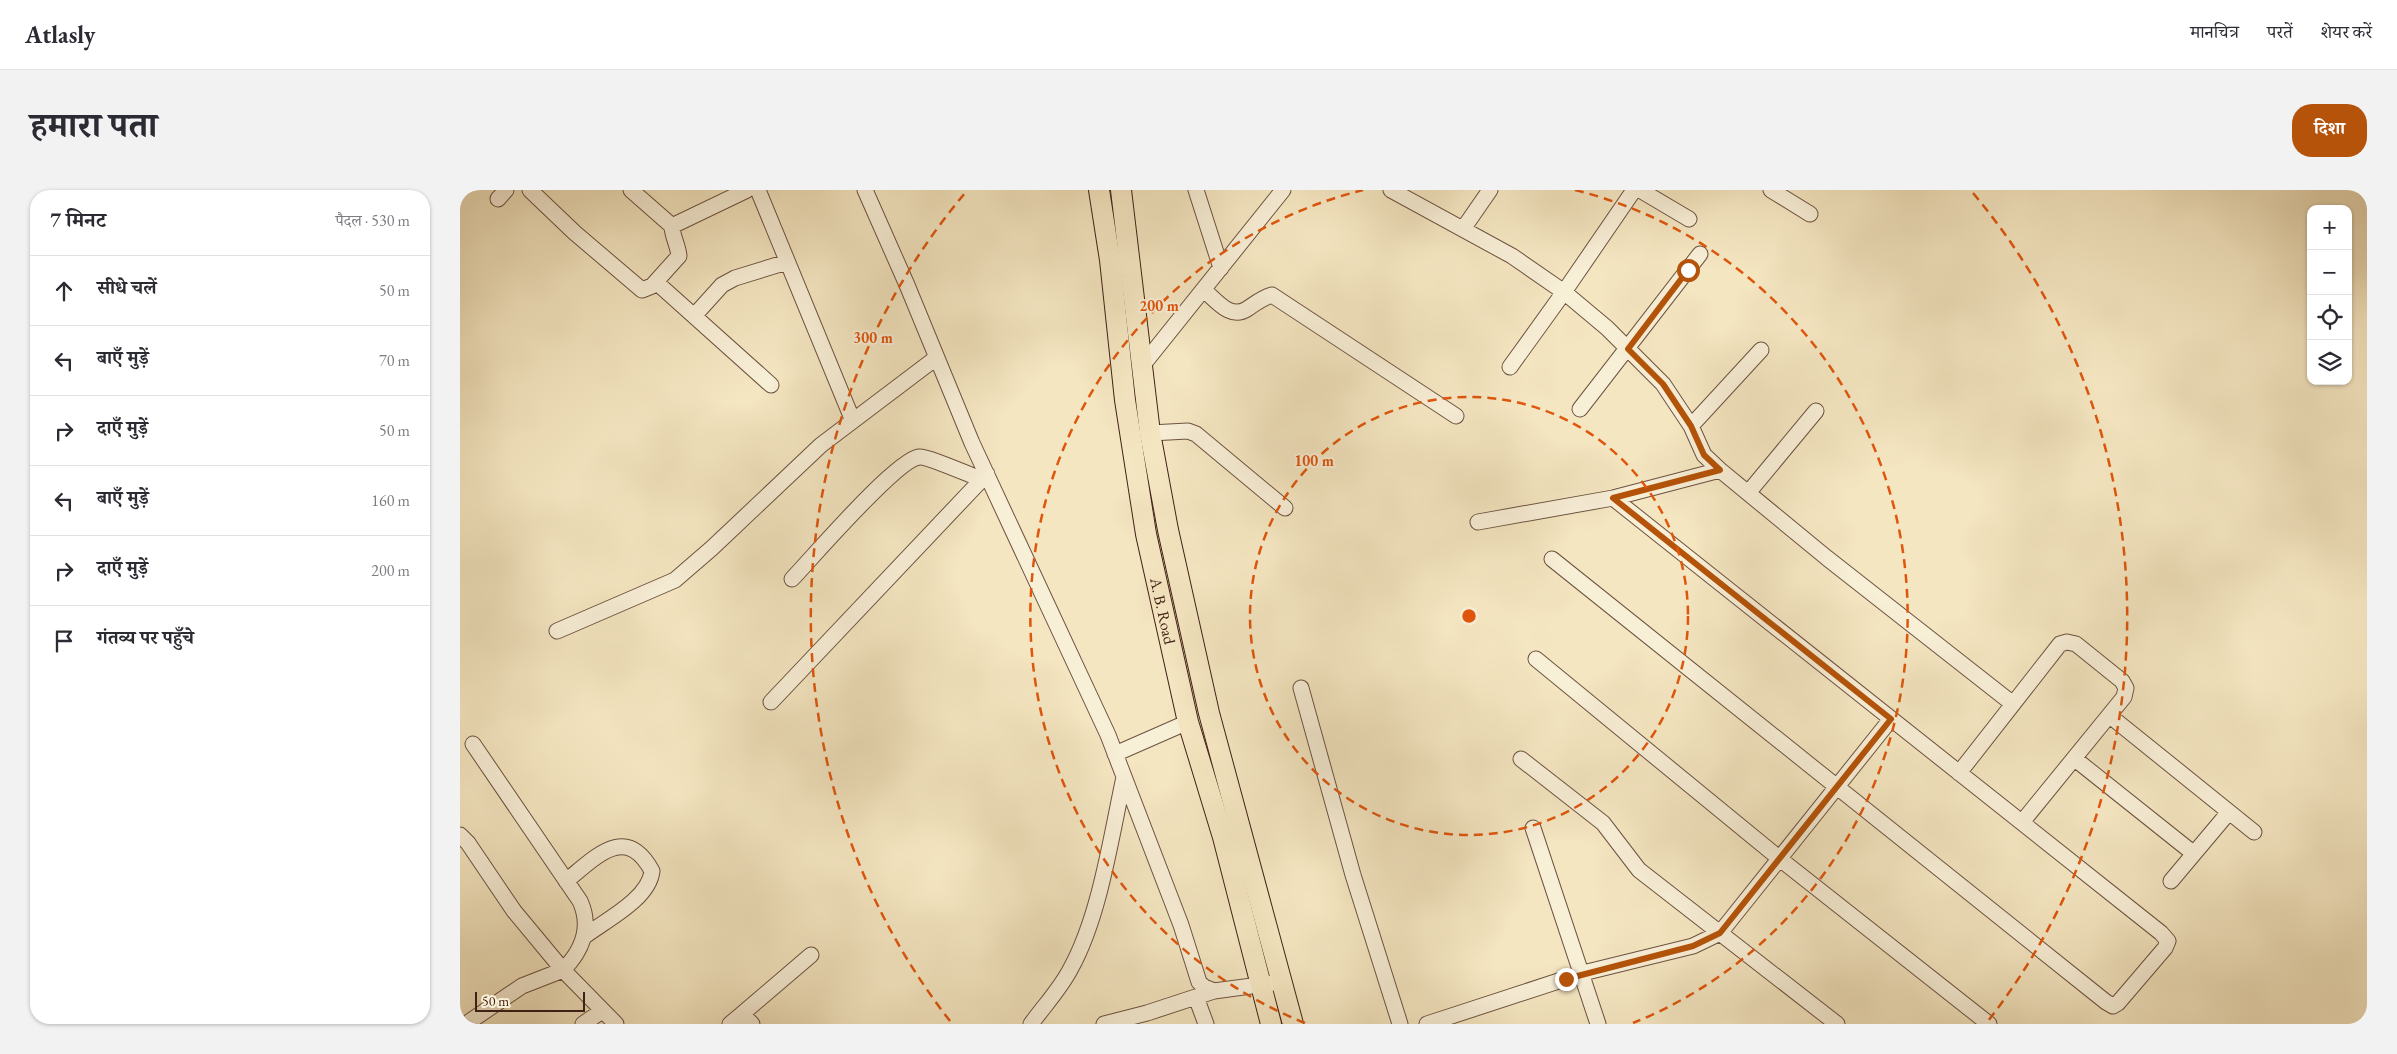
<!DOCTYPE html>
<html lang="hi">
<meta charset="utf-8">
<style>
:root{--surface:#fff;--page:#f2f2f3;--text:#2b2b33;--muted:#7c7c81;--line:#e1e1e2;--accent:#b45309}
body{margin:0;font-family:"EB Garamond","Noto Serif Devanagari",serif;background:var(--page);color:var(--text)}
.controls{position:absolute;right:15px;top:15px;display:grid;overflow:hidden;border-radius:10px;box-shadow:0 1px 4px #0004}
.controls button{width:45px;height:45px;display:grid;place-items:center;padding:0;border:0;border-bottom:1px solid var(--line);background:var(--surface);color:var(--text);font:25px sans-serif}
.scale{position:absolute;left:15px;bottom:12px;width:110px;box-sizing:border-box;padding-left:5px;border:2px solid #402115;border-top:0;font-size:14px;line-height:18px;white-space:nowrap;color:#402115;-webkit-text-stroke:4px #f8efd7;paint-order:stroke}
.stop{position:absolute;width:15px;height:15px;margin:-11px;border:4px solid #b45309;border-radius:50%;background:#fff}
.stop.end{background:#b45309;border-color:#fff;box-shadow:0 1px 5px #0008}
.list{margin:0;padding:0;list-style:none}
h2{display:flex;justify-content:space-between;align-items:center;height:65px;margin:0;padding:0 20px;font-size:21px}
h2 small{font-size:16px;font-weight:400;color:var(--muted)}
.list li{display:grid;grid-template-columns:32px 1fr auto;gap:15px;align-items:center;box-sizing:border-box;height:70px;padding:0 20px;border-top:1px solid var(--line)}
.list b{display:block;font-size:19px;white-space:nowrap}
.list em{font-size:16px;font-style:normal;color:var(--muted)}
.icon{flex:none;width:28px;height:28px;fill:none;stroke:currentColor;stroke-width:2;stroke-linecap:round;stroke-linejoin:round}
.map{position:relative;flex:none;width:1907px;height:834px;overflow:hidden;border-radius:20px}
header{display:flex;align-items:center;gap:30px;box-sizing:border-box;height:70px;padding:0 25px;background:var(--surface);border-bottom:1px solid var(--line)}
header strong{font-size:24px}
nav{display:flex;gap:28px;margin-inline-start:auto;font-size:18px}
.intro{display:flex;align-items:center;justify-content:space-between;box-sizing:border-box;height:120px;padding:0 30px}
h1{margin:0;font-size:35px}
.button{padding:12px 22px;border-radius:20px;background:var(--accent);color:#fff;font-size:18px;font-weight:700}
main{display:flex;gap:30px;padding:0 30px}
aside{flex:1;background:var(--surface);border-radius:20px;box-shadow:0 1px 4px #0004}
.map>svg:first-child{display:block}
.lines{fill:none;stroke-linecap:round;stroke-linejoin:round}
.minor-casing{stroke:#6d5240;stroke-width:17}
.major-casing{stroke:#402115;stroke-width:22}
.minor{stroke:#f8efd7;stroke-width:15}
.major{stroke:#f4e6c1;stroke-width:20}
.route{stroke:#b45309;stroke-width:6}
.ring{fill:none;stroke:#e0560c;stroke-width:2.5;stroke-dasharray:9 6}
.labels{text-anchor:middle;stroke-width:4;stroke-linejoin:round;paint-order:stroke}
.street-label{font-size:16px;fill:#402115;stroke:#f8efd7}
.centre{fill:#e0560c;stroke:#f8efd7;stroke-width:2.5}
.ring-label{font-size:15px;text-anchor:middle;font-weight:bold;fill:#e0560c;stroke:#f8efd7;stroke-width:4;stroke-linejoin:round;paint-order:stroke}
</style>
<header>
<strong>Atlasly</strong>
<nav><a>मानचित्र</a><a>परतें</a><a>शेयर करें</a></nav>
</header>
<div class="intro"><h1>हमारा पता</h1><a class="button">दिशा</a></div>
<main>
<aside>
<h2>7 मिनट<small>पैदल · 530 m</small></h2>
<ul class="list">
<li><svg class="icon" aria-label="ahead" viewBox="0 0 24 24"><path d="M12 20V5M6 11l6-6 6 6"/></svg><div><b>सीधे चलें</b></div><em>50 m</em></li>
<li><svg class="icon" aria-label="left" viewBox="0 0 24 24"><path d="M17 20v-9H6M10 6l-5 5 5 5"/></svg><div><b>बाएँ मुड़ें</b></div><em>70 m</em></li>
<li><svg class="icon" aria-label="right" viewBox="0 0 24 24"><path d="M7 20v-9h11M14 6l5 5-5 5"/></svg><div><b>दाएँ मुड़ें</b></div><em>50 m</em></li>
<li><svg class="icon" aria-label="left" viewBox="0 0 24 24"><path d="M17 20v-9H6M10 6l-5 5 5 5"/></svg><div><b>बाएँ मुड़ें</b></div><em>160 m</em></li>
<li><svg class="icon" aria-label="right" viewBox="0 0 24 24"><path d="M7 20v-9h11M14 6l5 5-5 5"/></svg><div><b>दाएँ मुड़ें</b></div><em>200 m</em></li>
<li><svg class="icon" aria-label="arrive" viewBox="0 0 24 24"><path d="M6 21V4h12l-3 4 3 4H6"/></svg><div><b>गंतव्य पर पहुँचे</b></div></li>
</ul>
</aside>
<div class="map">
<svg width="1907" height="834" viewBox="0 0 1907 834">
<rect width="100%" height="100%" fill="#f4e6c1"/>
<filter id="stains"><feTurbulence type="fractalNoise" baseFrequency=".004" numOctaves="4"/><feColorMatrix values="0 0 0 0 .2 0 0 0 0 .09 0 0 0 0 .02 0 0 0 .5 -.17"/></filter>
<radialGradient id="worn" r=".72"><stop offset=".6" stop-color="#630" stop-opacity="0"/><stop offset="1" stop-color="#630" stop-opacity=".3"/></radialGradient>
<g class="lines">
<defs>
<path id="minor" d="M 70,0 L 115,43 L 182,100 L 192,96 L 219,66 C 218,55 212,46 212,36 L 287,0
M 171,0 L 212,36
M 298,0 L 393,231
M 405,0 L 447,95 L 512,253 L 648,545 L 721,735 L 739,792 L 744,797 L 754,801 L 821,792
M 736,0 L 761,78
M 931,0 L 1052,66 L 1104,102 L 1147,138 L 1203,194 L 1231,236 L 1244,265 L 1260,280 L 1367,368 L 1553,514
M 1180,0 L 1229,29
M 1311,0 L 1350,24
M 38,9 L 46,0
M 1003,39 L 1030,0
M 196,92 L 311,195
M 744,100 C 756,110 770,130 787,119 C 796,113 802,108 812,105 L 996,226
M 234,126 L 262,95 L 275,88 L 327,72
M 682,176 L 823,0
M 1050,177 L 1104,102 L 1174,0
M 1120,219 L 1240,64
M 1231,236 L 1301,160
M 690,243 L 728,241 L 736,244 L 825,318
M 1288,303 L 1356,221
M 1018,332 L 1153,308 L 1260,280
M 1092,369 L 1646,812 L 1653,816 L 1658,813 L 1705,758 L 1708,751 L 1701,743 L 1153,308
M 332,389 C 353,367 436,270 459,267 C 467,266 510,285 521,289
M 97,441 L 215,390 L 252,358 L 361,255 L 476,168
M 1076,469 L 1320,669 L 1529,834
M 841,498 L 893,685 L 940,834
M 311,512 L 527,284
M 1650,526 L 1794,642
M 13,554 L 120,711 C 132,737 122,761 103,780 L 156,834
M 655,564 L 728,532
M 1061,569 L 1143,633 L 1179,680 L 1377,834
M 1615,569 L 1733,663
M 1499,583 L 1600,454 L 1607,452 L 1616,454 L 1662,491 L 1666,498 L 1664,507 L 1563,631
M 1073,638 L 1138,834
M 0,645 L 8,653 L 54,721 L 103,780 L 62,796 L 6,834
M 106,691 C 136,667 166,633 192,681 C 189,709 146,730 125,746
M 1711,691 L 1769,622
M 736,807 L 746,834
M 282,824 L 351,765
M 123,834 L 142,821
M 270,834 L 282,824 L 292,834
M 571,834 C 584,816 601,798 611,778 C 640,725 651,647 664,587
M 644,834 L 687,823 L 754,801
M 967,834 L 1123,783 L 1233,756 L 1260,743 L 1431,529"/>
<g id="major">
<path id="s1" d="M 639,0 L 650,70 L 665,210 L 686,344 L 728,532 L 763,647 L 811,834"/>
<path d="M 661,0 L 690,243 L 708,340 L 749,523 L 833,834"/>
</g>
</defs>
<use href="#minor" class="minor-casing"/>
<use href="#major" class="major-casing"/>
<use href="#minor" class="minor"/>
<use href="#major" class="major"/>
</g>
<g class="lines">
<path class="route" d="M 1106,789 L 1233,756 L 1260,743 L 1431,529 L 1153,308 L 1260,280 L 1244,265 L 1231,236 L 1203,194 L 1168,159 L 1228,80"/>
</g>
<g class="ring">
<circle cx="1009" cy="426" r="219"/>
<path d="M845 833A439 439 0 0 1 903 0M1115 0A439 439 0 0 1 1173 833"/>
<path d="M490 831A658 658 0 0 1 505 3M1513 3A658 658 0 0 1 1528 831"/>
</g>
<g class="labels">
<g class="street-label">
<text dy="6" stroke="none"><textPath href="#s1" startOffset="426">A. B. Road</textPath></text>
</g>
</g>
<circle cx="1009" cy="426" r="8" class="centre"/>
<g class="ring-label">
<text x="699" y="121">200 m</text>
<text x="413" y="153">300 m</text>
<text x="854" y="276">100 m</text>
</g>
<rect width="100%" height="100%" filter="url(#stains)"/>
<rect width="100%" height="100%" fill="url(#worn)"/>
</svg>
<div class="controls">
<button>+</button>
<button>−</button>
<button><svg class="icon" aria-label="locate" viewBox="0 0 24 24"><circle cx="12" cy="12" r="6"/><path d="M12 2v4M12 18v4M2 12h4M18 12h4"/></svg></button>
<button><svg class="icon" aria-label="layers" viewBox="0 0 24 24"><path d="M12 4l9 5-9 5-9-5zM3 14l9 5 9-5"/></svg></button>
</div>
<div class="scale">50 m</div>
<div class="stop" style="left:1228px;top:80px"></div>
<div class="stop end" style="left:1106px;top:789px"></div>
</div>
</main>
